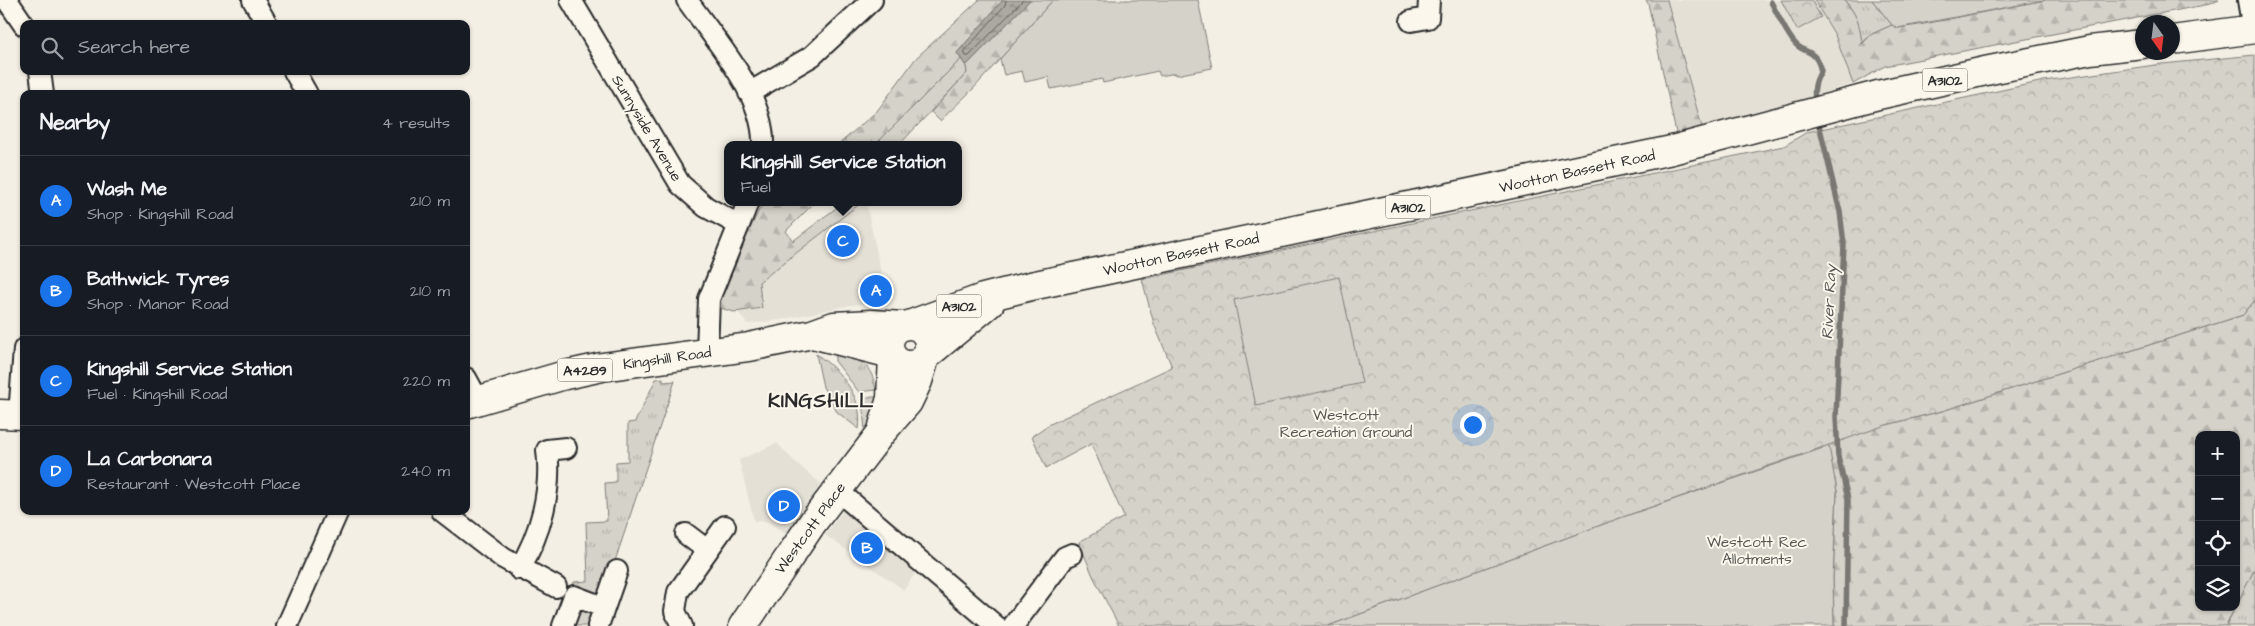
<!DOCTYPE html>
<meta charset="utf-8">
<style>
:root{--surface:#171b24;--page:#20242c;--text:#f1f3f6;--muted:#9ea1a6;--line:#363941;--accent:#1a73e8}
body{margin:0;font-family:"Architects Daughter",sans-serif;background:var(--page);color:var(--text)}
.controls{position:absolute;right:15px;bottom:15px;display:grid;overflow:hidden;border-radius:10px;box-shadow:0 1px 4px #0004}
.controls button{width:45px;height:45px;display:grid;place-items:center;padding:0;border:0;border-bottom:1px solid var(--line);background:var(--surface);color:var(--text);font:25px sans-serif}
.compass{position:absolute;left:2135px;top:15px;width:45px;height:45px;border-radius:50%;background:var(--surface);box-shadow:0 1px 4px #0004;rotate:166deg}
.you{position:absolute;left:1472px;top:424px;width:18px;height:18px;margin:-12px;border:4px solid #fff;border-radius:50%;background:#1a73e8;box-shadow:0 0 0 8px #1a73e833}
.badge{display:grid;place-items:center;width:32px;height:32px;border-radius:50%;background:var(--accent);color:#fff;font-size:16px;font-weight:700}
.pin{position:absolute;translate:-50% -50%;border:2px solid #fff;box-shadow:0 1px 5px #0006}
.popup{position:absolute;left:724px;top:141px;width:238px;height:65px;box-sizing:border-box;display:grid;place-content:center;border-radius:10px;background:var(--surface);filter:drop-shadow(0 1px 4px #0005);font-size:16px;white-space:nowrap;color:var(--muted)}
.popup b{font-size:19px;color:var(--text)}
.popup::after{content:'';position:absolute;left:50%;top:100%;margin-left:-10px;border:10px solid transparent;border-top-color:var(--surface)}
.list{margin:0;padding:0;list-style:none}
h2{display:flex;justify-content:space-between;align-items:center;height:65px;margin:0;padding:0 20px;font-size:21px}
h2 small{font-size:16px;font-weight:400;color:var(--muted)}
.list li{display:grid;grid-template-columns:32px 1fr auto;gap:15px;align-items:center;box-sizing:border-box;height:90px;padding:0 20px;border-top:1px solid var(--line)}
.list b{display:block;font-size:19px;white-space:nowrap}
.list p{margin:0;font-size:16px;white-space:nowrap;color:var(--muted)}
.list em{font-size:16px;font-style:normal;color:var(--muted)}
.icon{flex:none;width:28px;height:28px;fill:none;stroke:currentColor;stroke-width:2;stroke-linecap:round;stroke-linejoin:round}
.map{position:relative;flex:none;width:2255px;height:626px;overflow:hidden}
.search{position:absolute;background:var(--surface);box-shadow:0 1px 4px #0004;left:20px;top:20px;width:450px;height:55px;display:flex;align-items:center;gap:12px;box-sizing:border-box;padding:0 18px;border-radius:10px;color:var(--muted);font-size:19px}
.panel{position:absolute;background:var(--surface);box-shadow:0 1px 4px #0004;left:20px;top:90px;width:450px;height:425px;border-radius:10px}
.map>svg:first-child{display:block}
.built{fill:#e4e0d6}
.grass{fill:url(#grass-tufts);stroke:#807e7a}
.forest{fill:url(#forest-firs);stroke:#807e7a}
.park{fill:url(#park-crowns);stroke:#807e7a}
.garden{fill:#d5d2c9;stroke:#807e7a}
.water{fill:url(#water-ripples);stroke:#787772}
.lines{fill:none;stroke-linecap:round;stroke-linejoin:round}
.shore{stroke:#5f5d5b;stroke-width:1}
.stream{stroke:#787772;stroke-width:5.5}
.minor-casing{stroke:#2b2b2b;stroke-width:24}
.secondary-casing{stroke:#2b2b2b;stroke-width:31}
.primary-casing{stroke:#2b2b2b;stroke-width:31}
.minor{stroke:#fbf7ec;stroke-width:20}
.secondary{stroke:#fbf7ec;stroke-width:28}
.primary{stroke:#fbf7ec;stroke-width:28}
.labels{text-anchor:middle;stroke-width:4;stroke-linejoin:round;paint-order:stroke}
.shield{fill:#fbf7ec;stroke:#696865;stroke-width:1}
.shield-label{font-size:14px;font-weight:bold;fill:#2b2b2b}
.street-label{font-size:15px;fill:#2b2b2b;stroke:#fbf7ec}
.park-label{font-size:15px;fill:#565552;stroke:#fbf7ec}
.water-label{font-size:16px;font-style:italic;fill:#585755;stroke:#fbf7ec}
.district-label{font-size:20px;font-weight:bold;letter-spacing:1px;fill:#2b2b2b;stroke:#fbf7ec}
</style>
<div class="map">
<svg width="2255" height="626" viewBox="0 0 2255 626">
<defs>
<pattern id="grass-tufts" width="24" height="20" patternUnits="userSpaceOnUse" patternTransform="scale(1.25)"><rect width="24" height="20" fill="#d5d2c9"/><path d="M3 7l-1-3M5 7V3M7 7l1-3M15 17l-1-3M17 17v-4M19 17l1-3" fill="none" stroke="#b7b4ad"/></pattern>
<pattern id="forest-firs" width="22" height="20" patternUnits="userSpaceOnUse" patternTransform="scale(1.25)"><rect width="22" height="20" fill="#d5d2c9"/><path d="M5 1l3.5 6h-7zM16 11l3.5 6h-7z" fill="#b7b4ad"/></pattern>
<pattern id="park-crowns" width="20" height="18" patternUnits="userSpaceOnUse" patternTransform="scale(1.25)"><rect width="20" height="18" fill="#d5d2c9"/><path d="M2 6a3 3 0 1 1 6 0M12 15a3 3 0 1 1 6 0" fill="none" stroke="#b7b4ad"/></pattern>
<pattern id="water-ripples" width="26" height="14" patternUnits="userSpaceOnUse" patternTransform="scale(1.25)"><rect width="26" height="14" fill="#aca9a2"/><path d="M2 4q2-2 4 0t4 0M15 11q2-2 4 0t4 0" fill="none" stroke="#8c8a84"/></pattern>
</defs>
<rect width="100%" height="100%" fill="#f3efe4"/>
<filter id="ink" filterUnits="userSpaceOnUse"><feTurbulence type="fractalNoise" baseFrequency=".02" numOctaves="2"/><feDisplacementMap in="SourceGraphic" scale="10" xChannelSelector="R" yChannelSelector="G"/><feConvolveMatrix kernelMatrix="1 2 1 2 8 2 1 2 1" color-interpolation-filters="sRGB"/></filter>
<g filter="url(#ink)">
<path class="built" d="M 1667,0 L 1814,0 L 1835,35 L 1853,84 L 1703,131 Z
M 862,202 L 866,202 L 887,301 L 851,305 L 780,320 L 747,324 L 733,305 L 763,299 L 759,282 Z
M 777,443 L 792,459 L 821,484 L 787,535 L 768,522 L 754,521 L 739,460 Z
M 844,509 L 920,566 L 904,590 L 825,535 Z"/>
<path class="grass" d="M 1844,0 L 1872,0 L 1892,25 L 1872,34 L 1861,44 C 1861,27 1856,13 1844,0 Z
M 961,59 L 966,66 L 967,73 L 899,145 L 875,145 Z
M 816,354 C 841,371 864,398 859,429 L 837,412 L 823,387 Z
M 839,354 C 863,361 871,364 876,390 L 859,392 L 835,361 L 835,357 Z
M 663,378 L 663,382 L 675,381 L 609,579 L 602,591 L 595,595 L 573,589 L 574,582 L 588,581 L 586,522 L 607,521 L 605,483 L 616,482 L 616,462 L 628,461 L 628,423 L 635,422 L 656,379 Z
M 868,397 L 876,397 L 877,406 L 868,430 L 865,430 L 862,400 Z
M 2255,568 L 2255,626 L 2226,626 Z
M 580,606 L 594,614 L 592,626 L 568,626 Z"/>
<path class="forest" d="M 979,0 L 1003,0 L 957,53 L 961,59 L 875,145 L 838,145 L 877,111 L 916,58 Z
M 1030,0 L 1053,0 L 974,88 L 940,121 L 931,112 L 967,73 L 966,66 Z
M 1645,0 L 1667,0 L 1703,131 L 1676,133 L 1648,3 Z
M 1814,0 L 1844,0 C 1857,14 1860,25 1862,44 L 1872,34 L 1892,25 L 1898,28 L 1919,25 L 2045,0 L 2219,0 L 2210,4 L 1885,66 L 1853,84 L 1835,35 Z
M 768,202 L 815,202 L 786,231 L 793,241 L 844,202 L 862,202 L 759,282 L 762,308 L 734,312 L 717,307 L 735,252 L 749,231 L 760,208 Z
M 1744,273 L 1886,425 L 1942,411 L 2243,315 L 2255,300 L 2255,568 L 2236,606 L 2236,435 L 2199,435 L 2199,607 L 2235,607 L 2226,626 L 1834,626 L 1833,577 L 1837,492 L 1835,479 Z"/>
<path class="park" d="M 1781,0 L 1811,0 L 1821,17 L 1797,30 Z
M 2255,55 L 2255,300 L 2243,315 L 1942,411 L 1886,425 L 1623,517 L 1328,626 L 1119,626 L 1093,576 L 1079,542 L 1124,517 L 1091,444 L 1046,468 L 1032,436 L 1048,425 L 1172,367 L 1154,324 L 1142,279 L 1784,146 L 1807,132 L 2044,81 L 2162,64 Z"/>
<path class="garden" d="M 1053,0 L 1198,0 L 1212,68 L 1176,75 L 1176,73 L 1160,76 L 1158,71 L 1103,83 L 1102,79 L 1051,89 L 1048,77 L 1025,82 L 1022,71 L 1004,75 L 1000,59 Z
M 1872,0 L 2045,0 L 1898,28 L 1892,25 Z
M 1339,277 L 1362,383 L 1256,406 L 1234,300 Z
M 1829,446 L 1837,492 L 1833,577 L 1834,626 L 1328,626 L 1623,517 Z"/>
<path class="water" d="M 1003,0 L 1030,0 L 966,66 L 957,53 Z"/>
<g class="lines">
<path class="shore" d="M 1006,0 L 1005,5 L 964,52 L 966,56 L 969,56 L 1023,0"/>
<path class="stream" d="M 1771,2 C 1778,15 1784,29 1793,41 C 1804,56 1815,46 1821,71 C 1814,83 1813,91 1816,106
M 1818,120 L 1840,212 L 1844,244 L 1836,417 L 1838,456 L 1848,499 L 1846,626"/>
<defs>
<path id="minor" d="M 7,0 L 24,25
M 253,0 L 267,24
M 571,0 L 680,184 L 706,207 L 739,225 L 709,299 L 707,351
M 687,0 C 714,39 765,95 763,145
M 2248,0 L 2253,30
M 1411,21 L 1428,18 L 1429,0
M 40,71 L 43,94
M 294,71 L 307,94
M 749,93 L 812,56 L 872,0
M 739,225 L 748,202
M 466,378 L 478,400
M 19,415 L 24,349
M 837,490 L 996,626
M 442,511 L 503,558 L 556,587
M 686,534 L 707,550
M 519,569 C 541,534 552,490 547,450 L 566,448
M 287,626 L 338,511
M 563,626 L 574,596 L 603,607
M 598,626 L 617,571
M 682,626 L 675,611 L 678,592 L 725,526
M 1013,626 L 1065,557 L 1072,554"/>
<path id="secondary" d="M 883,426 L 891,398 L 893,358
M 743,626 L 813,522 L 881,433 L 908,402 L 918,381 L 925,358"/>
<path id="primary" d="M 2172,40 L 2255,29
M889 345a20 20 0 1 1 40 0a20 20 0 1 1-40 0Z
M 909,325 L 983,298 L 1031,286 L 1672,150 L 1878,95 L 1990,70 L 2090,50 L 2142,44
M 816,335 L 891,354
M 928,354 L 990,303
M 466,404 L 565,375 L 602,367 L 749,347 L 812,334 L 834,326 L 872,324 L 903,326
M 0,414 L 24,415"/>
</defs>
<use href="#minor" class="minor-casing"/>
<use href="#secondary" class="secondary-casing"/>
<use href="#primary" class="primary-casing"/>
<use href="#minor" class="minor"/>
<use href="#secondary" class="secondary"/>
<use href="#primary" class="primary"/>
</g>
</g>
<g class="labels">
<g class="shield">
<rect x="1922.5" y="68.5" width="45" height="23" rx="4"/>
<rect x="1385.5" y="195.5" width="45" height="23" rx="4"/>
<rect x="936.5" y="294.5" width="45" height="23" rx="4"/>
<rect x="557.5" y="358.5" width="55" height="23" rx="4"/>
</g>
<g class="shield-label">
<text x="1945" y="85">A3102</text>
<text x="1408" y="212">A3102</text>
<text x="959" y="311">A3102</text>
<text x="585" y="375">A4289</text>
</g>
<g class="street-label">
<text transform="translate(647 128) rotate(59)" y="5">Sunnyside Avenue</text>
<text transform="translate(1577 171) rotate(-12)" y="5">Wootton Bassett Road</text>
<text transform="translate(1181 254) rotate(-12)" y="5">Wootton Bassett Road</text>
<text transform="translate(667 358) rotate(-8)" y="5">Kingshill Road</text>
<text transform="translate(810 528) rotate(-54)" y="5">Westcott Place</text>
</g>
<g class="park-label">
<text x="1346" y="420">Westcott<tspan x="1346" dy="17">Recreation Ground</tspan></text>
<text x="1757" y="547">Westcott Rec<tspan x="1757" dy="17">Allotments</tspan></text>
</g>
<g class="water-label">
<text transform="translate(1828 302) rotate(-87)" y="6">River Ray</text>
</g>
<g class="district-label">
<text x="821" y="407">KINGSHILL</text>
</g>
</g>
</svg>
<div class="controls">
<button>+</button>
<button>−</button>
<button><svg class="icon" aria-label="locate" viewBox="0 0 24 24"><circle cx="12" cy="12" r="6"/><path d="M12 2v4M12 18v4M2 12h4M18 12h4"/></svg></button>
<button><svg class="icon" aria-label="layers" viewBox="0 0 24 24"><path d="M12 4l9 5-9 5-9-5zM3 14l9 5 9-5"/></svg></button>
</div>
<svg class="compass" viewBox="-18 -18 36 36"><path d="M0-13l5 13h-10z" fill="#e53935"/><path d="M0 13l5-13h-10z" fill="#9ea1a6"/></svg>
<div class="you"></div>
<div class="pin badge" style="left:876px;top:291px">A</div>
<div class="pin badge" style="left:867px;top:548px">B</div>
<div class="pin badge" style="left:843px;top:241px">C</div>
<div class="popup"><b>Kingshill Service Station</b>Fuel</div>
<div class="pin badge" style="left:784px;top:506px">D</div>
<div class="search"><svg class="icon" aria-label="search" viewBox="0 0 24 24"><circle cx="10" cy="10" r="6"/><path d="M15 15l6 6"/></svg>Search here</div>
<section class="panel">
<h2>Nearby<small>4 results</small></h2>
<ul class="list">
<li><span class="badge">A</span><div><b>Wash Me</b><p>Shop · Kingshill Road</p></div><em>210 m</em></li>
<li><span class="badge">B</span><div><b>Bathwick Tyres</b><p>Shop · Manor Road</p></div><em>210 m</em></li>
<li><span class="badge">C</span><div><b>Kingshill Service Station</b><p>Fuel · Kingshill Road</p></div><em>220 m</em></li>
<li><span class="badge">D</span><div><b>La Carbonara</b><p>Restaurant · Westcott Place</p></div><em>240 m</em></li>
</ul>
</section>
</div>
